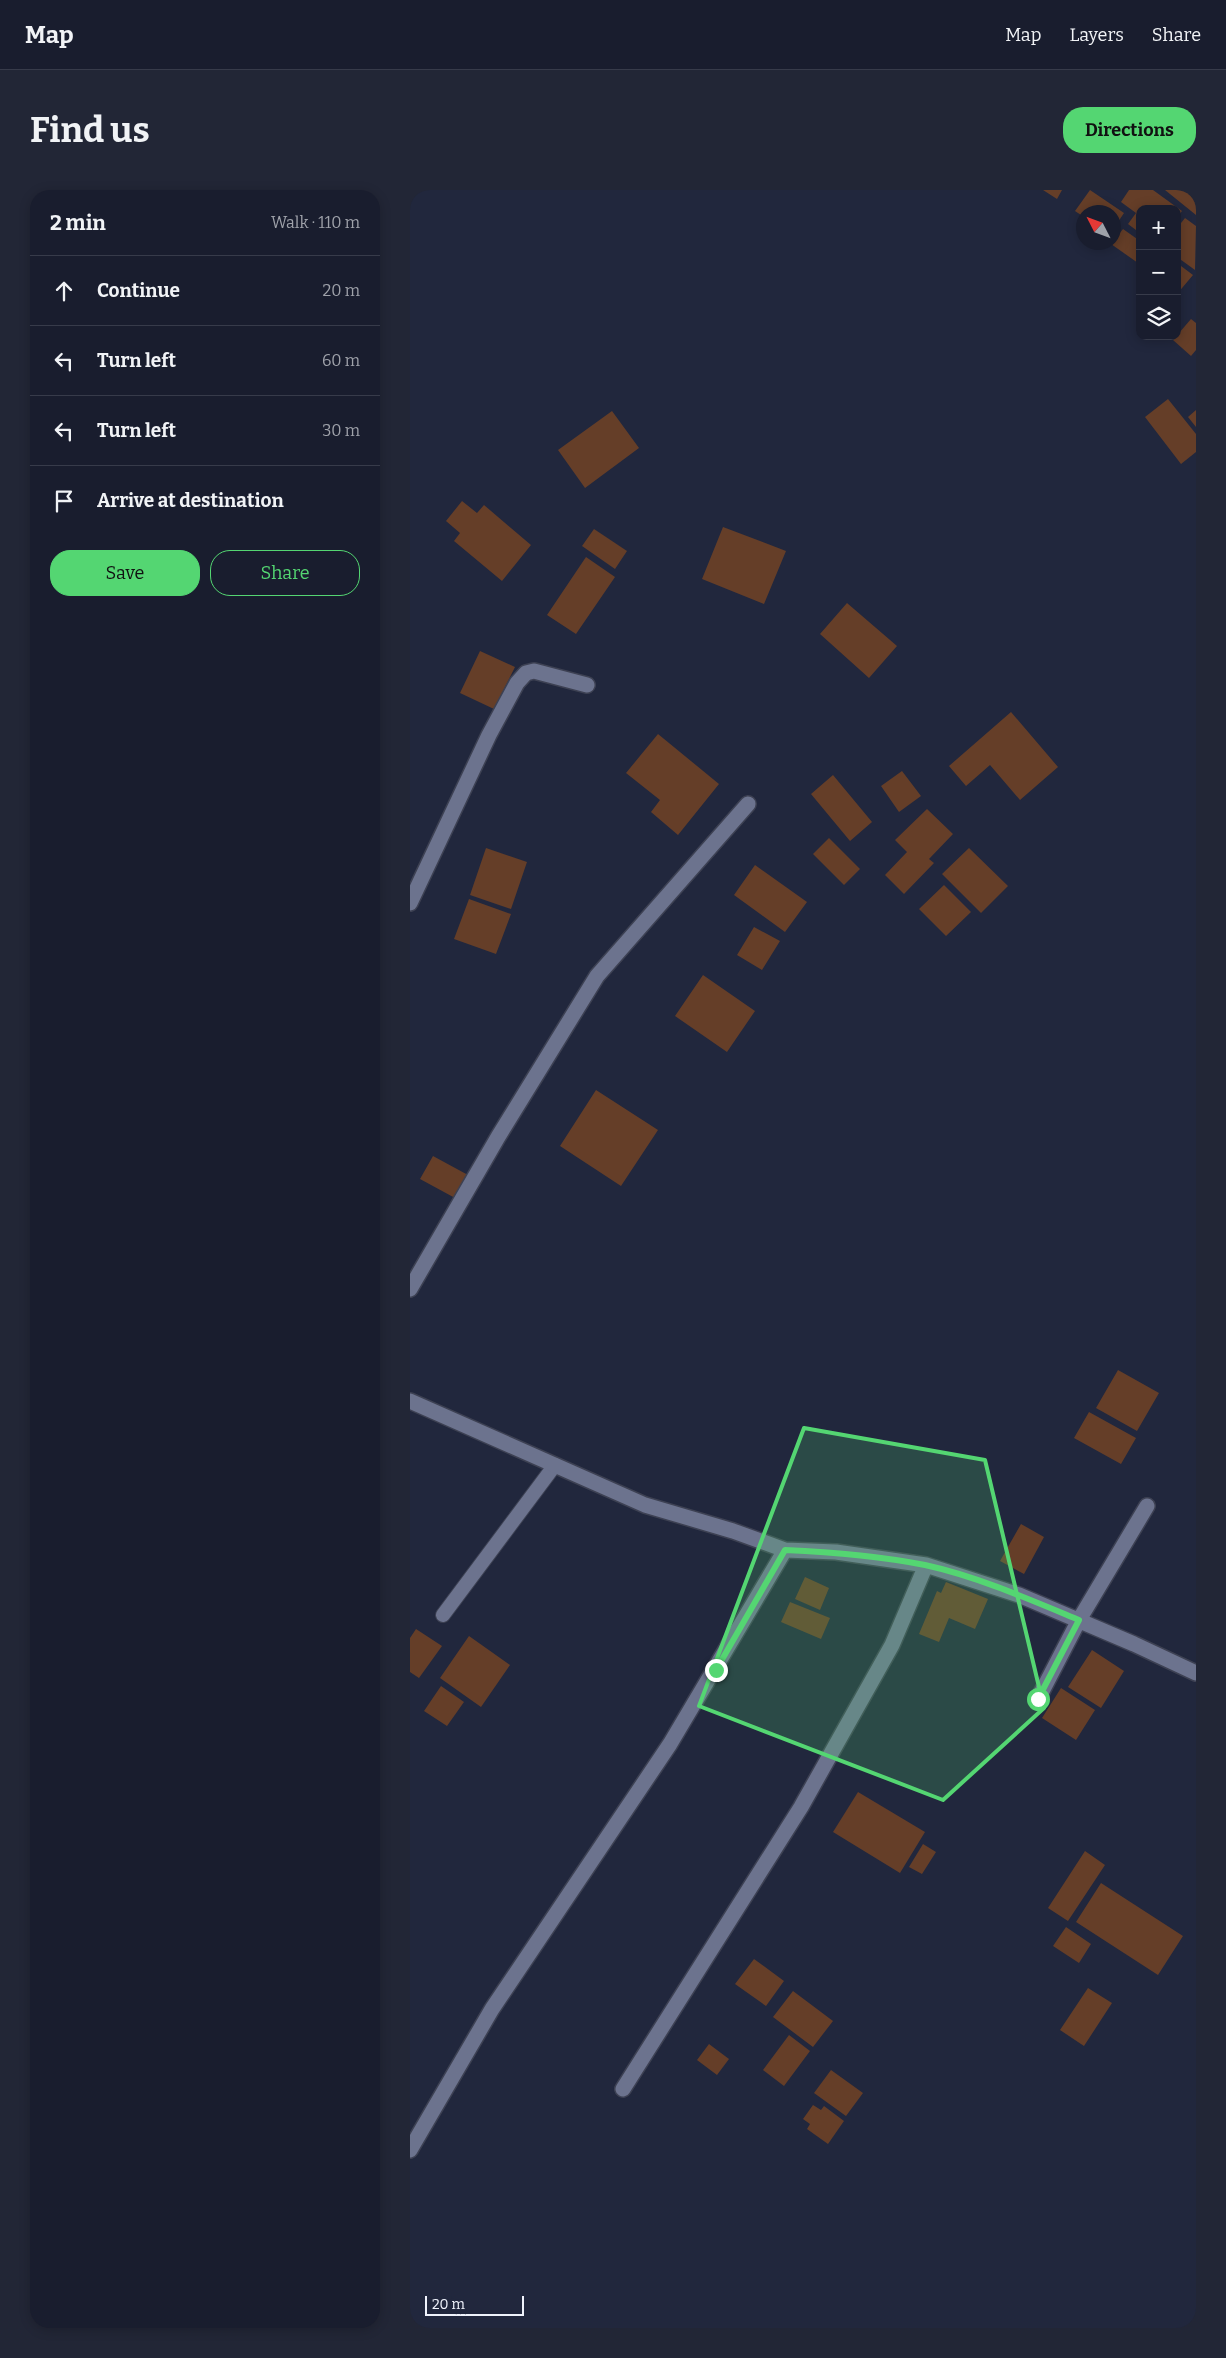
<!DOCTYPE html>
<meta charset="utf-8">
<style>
:root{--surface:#191d2e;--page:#222636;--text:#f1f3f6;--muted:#9fa2aa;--line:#373b4a;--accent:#54d672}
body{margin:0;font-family:Bitter,serif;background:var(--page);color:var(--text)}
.controls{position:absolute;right:15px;top:15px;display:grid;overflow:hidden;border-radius:10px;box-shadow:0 2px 12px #0003}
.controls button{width:45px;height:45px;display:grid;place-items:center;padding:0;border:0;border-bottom:1px solid var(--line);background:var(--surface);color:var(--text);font:25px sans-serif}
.compass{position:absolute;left:666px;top:15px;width:45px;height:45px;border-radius:50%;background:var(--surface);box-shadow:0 2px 12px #0003;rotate:312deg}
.scale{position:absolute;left:15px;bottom:12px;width:99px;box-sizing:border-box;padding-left:5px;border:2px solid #f0f3fc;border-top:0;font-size:14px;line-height:18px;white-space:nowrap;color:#f0f3fc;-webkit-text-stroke:4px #21273d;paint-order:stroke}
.stop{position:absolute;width:15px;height:15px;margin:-11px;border:4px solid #54d672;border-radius:50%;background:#fff}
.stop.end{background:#54d672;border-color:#fff;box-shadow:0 1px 5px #0008}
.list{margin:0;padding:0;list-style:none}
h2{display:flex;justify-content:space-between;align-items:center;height:65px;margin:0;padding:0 20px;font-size:21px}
h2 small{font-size:16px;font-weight:400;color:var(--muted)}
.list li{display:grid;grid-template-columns:32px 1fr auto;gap:15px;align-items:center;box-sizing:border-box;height:70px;padding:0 20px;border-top:1px solid var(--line)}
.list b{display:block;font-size:19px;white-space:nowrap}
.list em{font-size:16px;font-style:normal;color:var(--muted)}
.actions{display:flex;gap:10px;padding:15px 20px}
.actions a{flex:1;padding:11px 0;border:1px solid var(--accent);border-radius:20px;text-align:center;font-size:18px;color:var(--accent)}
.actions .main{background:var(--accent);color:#111}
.icon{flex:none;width:28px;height:28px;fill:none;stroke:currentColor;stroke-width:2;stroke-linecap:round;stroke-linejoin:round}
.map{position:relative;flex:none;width:786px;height:2138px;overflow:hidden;border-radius:20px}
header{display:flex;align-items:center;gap:30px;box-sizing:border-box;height:70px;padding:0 25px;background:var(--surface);border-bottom:1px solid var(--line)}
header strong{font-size:24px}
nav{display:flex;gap:28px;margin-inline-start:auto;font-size:18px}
.intro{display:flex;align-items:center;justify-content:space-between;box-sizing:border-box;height:120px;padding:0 30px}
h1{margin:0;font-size:35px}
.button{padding:12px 22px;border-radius:20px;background:var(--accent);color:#111;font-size:18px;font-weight:700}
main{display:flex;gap:30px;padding:0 30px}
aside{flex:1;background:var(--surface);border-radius:20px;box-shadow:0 2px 12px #0003}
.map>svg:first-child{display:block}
.building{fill:#653e28}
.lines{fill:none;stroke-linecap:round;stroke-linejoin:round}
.lane-casing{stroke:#3d4153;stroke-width:16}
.street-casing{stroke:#3d4153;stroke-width:18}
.lane{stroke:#6c738e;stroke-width:14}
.street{stroke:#6c738e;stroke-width:15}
.route{stroke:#54d672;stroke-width:6}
.marked{fill:#54d672;fill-opacity:0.2;stroke:#54d672;stroke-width:4;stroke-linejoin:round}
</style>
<header>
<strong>Map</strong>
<nav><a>Map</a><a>Layers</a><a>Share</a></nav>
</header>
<div class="intro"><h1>Find us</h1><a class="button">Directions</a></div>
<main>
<aside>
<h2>2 min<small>Walk · 110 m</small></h2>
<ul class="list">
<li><svg class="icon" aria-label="ahead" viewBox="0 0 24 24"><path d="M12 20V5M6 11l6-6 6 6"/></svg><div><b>Continue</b></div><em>20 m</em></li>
<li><svg class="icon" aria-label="left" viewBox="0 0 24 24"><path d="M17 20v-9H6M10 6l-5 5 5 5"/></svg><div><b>Turn left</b></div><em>60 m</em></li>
<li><svg class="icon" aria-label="left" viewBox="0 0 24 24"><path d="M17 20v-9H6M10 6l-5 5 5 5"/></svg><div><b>Turn left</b></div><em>30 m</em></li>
<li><svg class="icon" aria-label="arrive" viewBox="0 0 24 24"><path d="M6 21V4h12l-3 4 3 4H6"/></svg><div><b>Arrive at destination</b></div></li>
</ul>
<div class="actions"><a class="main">Save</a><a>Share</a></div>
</aside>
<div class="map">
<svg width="786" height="2138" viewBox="0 0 786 2138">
<rect width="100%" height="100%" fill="#21273d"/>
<path class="building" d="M 633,0 L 652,0 L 647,9 Z
M 680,0 L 714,23 L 704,38 L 704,22 L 674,22 L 674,27 L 665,21 Z
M 719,0 L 743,0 L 772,21 L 767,27 L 767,19 L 730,19 L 730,43 L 718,34 L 726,23 L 711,12 Z
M 755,0 L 786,0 L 786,25 Z
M 775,28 L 786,36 L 785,80 L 767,67 L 767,38 Z
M 713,39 L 730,51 L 728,73 L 701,54 Z
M 767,73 L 783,85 L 767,104 Z
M 781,129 L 786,133 L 786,160 L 781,166 L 763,150 Z
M 758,209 L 786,244 L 786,262 L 771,274 L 735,227 Z
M 786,220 L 786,237 L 778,227 Z
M 202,221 L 229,258 L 175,298 L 148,260 Z
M 52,311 L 67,323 L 74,315 L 121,355 L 92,391 L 44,351 L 50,343 L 36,331 Z
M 313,337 L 376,361 L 354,414 L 292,389 Z
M 184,339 L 217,361 L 205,379 L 172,356 Z
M 176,367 L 205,387 L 166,444 L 137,425 Z
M 437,413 L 487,456 L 459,488 L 410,444 Z
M 70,461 L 105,477 L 84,519 L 50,503 Z
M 601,522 L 648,577 L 610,610 L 580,575 L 556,596 L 539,576 Z
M 248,544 L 309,594 L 268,645 L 241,622 L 250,610 L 216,583 Z
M 492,581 L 511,606 L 489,622 L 471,596 Z
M 423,585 L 462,632 L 440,651 L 401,604 Z
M 517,619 L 543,644 L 519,669 L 524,673 L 494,704 L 475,685 L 497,662 L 485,650 Z
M 419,648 L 450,679 L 434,695 L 403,664 Z
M 76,658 L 117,672 L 101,719 L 60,705 Z
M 559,658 L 598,696 L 571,723 L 532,684 Z
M 345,675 L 397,712 L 375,742 L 324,705 Z
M 534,695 L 561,722 L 536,746 L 509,719 Z
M 59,709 L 101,724 L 86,764 L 44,749 Z
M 344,737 L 370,751 L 352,780 L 327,765 Z
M 293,785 L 345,821 L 317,862 L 265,826 Z
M 186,900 L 248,940 L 211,996 L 150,956 Z
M 23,966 L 58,985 L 45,1008 L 10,989 Z
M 708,1180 L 749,1203 L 727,1241 L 686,1218 Z
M 679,1222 L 726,1248 L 711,1274 L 664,1248 Z
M 611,1334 L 634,1347 L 614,1384 L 590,1371 Z
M 395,1387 L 419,1398 L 410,1420 L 385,1409 Z
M 536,1392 L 578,1409 L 565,1439 L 539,1428 L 529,1452 L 509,1444 L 527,1401 L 531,1403 Z
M 380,1412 L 420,1428 L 411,1449 L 371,1432 Z
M 6,1439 L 32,1456 L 9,1488 L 0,1482 L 0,1448 Z
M 59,1446 L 100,1475 L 71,1517 L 30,1488 Z
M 682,1460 L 714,1481 L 691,1518 L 658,1497 Z
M 31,1496 L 54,1512 L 37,1536 L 14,1521 Z
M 651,1498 L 685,1520 L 666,1550 L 632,1528 Z
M 448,1602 L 515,1642 L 490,1683 L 423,1642 Z
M 513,1654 L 526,1662 L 512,1684 L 499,1677 Z
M 675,1661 L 695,1675 L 658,1731 L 638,1718 Z
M 691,1693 L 773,1746 L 748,1785 L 666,1732 Z
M 656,1737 L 681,1754 L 669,1773 L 643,1756 Z
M 344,1769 L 374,1791 L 356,1816 L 325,1794 Z
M 678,1798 L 702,1813 L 674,1856 L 650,1840 Z
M 383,1801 L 423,1831 L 403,1857 L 363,1827 Z
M 379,1845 L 400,1861 L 374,1896 L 353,1880 Z
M 299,1854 L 319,1869 L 307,1885 L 287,1870 Z
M 421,1880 L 453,1903 L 436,1926 L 404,1903 Z
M 403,1915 L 411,1920 L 414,1916 L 434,1931 L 418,1954 L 397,1939 L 400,1934 L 393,1929 Z"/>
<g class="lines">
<defs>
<path id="lane" d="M 33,1425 L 145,1275"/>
<path id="street" d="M 0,713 L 79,545 L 107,493 L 116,483 L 124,481 L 177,495
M 0,1099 L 88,947 L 187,786 L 338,614
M 0,1211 L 235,1315 L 323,1341 L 375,1360 L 426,1362 L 516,1375 L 609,1405 L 724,1454 L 786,1483
M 628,1509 L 669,1430 L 737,1316
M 213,1899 L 391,1617 L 482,1455 L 516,1375
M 0,1960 L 82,1819 L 260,1554 L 375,1360"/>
</defs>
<use href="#lane" class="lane-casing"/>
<use href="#street" class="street-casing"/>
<use href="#lane" class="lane"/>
<use href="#street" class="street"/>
</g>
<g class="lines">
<path class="route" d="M 306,1480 L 375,1360 C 422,1362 469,1366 515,1375 C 566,1386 621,1410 669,1430 L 628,1509"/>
</g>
<path class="marked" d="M 394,1238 L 575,1270 L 634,1518 L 533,1610 L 289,1516 Z"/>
</svg>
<div class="controls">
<button>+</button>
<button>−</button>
<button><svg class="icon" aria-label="layers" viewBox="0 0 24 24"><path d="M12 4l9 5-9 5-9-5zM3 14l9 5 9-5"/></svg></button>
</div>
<svg class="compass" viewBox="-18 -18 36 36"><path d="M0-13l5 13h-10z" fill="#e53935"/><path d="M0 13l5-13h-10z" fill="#9fa2aa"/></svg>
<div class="scale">20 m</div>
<div class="stop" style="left:628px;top:1509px"></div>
<div class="stop end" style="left:306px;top:1480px"></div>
</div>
</main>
